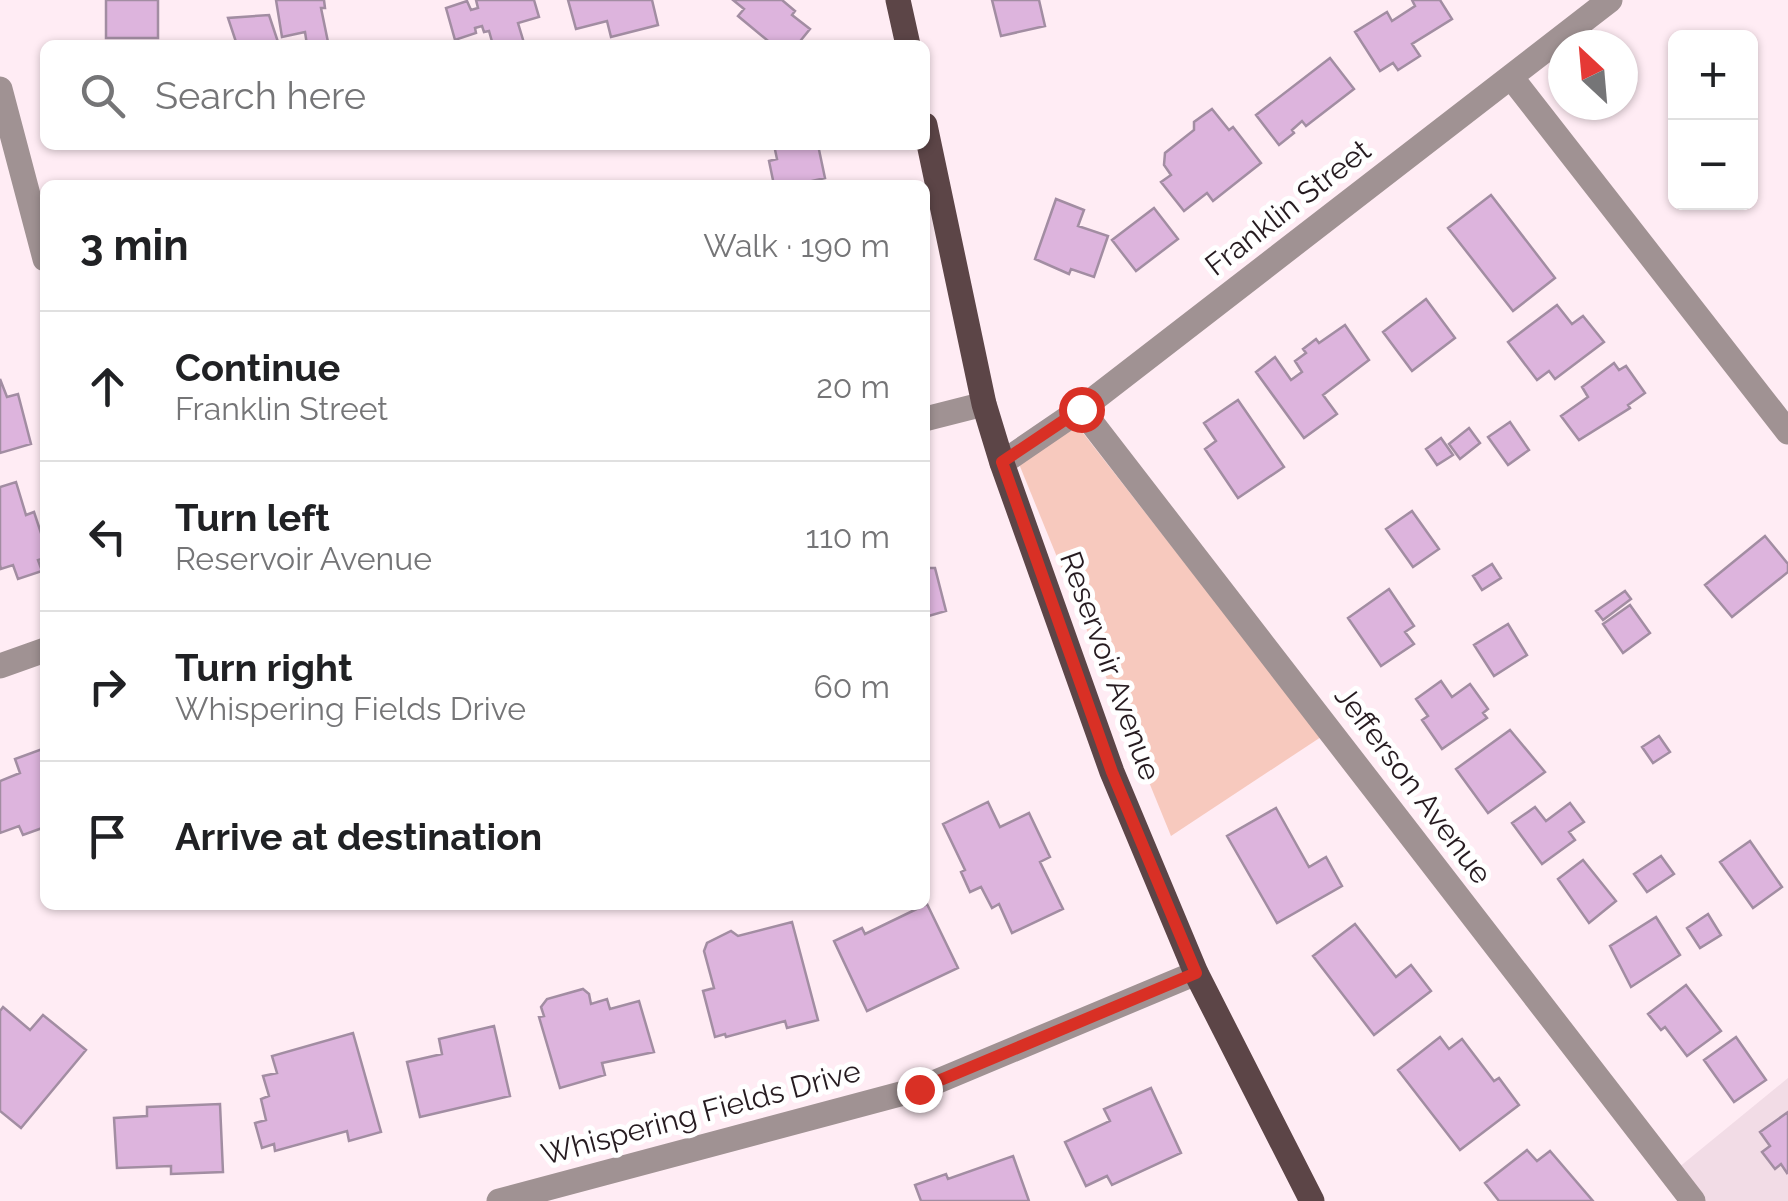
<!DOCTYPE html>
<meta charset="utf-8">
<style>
:root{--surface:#fff;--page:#f2f2f2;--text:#202124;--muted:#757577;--line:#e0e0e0}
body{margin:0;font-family:Raleway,sans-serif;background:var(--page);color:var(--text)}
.controls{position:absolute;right:30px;top:30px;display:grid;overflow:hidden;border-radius:15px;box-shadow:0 2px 8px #0004}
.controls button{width:90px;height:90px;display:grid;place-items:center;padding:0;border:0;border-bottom:2px solid var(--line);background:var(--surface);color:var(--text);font:50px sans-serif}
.compass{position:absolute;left:1548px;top:30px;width:90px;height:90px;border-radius:50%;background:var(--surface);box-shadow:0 2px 8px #0004;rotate:334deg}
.stop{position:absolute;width:30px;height:30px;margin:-22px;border:8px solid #d93025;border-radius:50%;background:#fff}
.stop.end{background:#d93025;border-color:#fff;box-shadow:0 2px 10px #0008}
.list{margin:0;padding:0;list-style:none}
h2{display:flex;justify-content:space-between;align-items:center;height:130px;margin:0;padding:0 40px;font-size:42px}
h2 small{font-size:32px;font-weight:400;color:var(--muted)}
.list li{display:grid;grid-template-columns:65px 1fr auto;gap:30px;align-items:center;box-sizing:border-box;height:150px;padding:0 40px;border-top:2px solid var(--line)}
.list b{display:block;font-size:38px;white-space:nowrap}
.list p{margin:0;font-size:32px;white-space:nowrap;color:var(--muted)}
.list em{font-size:32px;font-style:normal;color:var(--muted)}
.icon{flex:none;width:55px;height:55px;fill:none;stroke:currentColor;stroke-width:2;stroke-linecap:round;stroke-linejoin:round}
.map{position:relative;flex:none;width:1788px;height:1201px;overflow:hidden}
.search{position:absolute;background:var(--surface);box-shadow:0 2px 8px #0004;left:40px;top:40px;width:890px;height:110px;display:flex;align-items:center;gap:25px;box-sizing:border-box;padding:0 35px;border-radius:15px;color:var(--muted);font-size:38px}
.panel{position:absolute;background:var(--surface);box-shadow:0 2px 8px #0004;left:40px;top:180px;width:890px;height:730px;border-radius:15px}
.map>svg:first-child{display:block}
.built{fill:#f2dce6}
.green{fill:#f7c9be}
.building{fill:#ddb4dd;stroke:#a28da2;stroke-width:2.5}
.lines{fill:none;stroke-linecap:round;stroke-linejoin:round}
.minor{stroke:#a09293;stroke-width:25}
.major{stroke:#5c4547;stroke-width:25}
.route{stroke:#d93025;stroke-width:12}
.labels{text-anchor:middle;stroke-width:10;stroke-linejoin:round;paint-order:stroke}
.street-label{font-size:30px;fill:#261b20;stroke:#fff}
</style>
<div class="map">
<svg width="1788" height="1201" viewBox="0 0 1788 1201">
<rect width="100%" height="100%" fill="#ffecf4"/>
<path class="built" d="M 1788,1078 L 1788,1201 L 1686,1201 L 1667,1177 Z"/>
<path class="green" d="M 1076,424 L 1321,737 L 1171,836 L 1019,464 Z"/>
<path class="building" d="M 106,0 L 158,0 L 158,38 L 106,38 Z
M 276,0 L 324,0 L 325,8 L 321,8 L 328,42 L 307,45 L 305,32 L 282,37 Z
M 476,0 L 534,0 L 539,17 L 518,23 L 524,43 L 519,45 L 493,45 L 489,31 L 484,32 L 482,26 L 475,28 L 476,33 L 455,40 L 446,8 L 467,1 L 471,10 L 478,8 Z
M 568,0 L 652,0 L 658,25 L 611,37 L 607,21 L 576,29 Z
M 733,0 L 782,0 L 795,11 L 792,15 L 810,29 L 797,45 L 773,45 L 738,16 L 744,9 Z
M 992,0 L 1039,0 L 1045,26 L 1001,36 Z
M 1412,0 L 1440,0 L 1452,19 L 1412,44 L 1420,56 L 1398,70 L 1393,63 L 1380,71 L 1355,32 L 1387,12 L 1392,21 L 1415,6 Z
M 269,15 L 279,45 L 237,45 L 228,18 Z
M 1330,58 L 1354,89 L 1306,126 L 1302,121 L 1292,130 L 1294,133 L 1279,145 L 1256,115 Z
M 1212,109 L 1229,130 L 1233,127 L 1261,163 L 1213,201 L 1207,193 L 1184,211 L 1161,182 L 1171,175 L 1164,165 L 1165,153 L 1194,130 L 1194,122 Z
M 774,145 L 818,145 L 825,178 L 808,182 L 809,185 L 774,185 L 769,161 L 777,159 Z
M 1491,195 L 1555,278 L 1513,311 L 1448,228 Z
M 1056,199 L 1084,210 L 1078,226 L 1108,236 L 1094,277 L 1071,269 L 1069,274 L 1035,259 Z
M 1154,208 L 1178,239 L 1136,271 L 1112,240 Z
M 1426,299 L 1455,338 L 1412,371 L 1383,332 Z
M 1557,305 L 1572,324 L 1583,316 L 1604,342 L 1555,379 L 1549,371 L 1537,380 L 1508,342 Z
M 1345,325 L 1369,360 L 1323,395 L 1337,414 L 1304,438 L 1256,372 L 1275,357 L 1291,380 L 1302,372 L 1295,361 L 1306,353 L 1303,349 L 1316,339 L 1319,343 Z
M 1614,363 L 1619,370 L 1626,366 L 1645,393 L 1628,405 L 1630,408 L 1579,440 L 1561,416 L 1588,397 L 1582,387 Z
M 0,379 L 7,397 L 18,394 L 31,444 L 0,453 Z
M 1238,400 L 1284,467 L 1238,498 L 1205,449 L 1216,441 L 1204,423 Z
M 1510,422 L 1529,450 L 1508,465 L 1488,437 Z
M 1469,428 L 1480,443 L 1460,459 L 1449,444 Z
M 1441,438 L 1453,455 L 1437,465 L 1426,449 Z
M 16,482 L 26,515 L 34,512 L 45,545 L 45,558 L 38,560 L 42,571 L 18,579 L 13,565 L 1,569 L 0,565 L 0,487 Z
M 1412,511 L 1439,549 L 1413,567 L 1386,529 Z
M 1765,536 L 1788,564 L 1788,572 L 1732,617 L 1705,585 Z
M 1492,564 L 1501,578 L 1482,590 L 1473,576 Z
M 925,568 L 935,568 L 946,611 L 925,617 Z
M 1389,589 L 1414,626 L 1405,632 L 1414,644 L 1381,666 L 1348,618 Z
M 1625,591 L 1631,599 L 1603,620 L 1596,611 Z
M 1630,605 L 1650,633 L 1623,653 L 1603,624 Z
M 1508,624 L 1527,655 L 1494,676 L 1474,645 Z
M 1441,681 L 1452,697 L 1470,684 L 1488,709 L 1483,713 L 1487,718 L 1442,749 L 1422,720 L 1428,716 L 1416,699 Z
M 1510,730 L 1545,772 L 1488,813 L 1456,769 Z
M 1659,736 L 1670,752 L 1653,763 L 1642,747 Z
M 45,748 L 45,827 L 23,835 L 19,826 L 0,833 L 0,781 L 20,773 L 15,759 Z
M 988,802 L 1000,827 L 1029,813 L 1050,857 L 1040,862 L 1063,909 L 1012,933 L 999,904 L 992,908 L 981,887 L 970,892 L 961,872 L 965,870 L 943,824 Z
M 1570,803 L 1584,822 L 1569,832 L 1575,840 L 1542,864 L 1512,823 L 1535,807 L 1546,821 Z
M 1276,808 L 1309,867 L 1326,857 L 1342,886 L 1277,923 L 1227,836 Z
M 1750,841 L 1782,887 L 1753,908 L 1720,862 Z
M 1661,856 L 1674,874 L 1647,892 L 1634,874 Z
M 1583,860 L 1616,901 L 1589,923 L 1558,879 Z
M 927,904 L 958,968 L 867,1011 L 834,941 L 862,928 L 865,934 Z
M 1708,914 L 1721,935 L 1700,948 L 1687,928 Z
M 1656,917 L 1680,955 L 1631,987 L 1610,946 Z
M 792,922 L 818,1020 L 787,1028 L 785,1021 L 726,1037 L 725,1034 L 715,1037 L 703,991 L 714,988 L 704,951 L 707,943 L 731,931 L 738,936 Z
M 1355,924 L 1396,977 L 1411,965 L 1431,991 L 1374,1035 L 1313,956 Z
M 1686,985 L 1721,1031 L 1687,1056 L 1665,1027 L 1661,1030 L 1648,1014 Z
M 583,989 L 589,994 L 591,1004 L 607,999 L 610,1009 L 639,1001 L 654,1052 L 602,1063 L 605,1075 L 560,1088 L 539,1017 L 544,1016 L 541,1007 L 547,999 Z
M 3,1007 L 30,1030 L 43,1015 L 86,1050 L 21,1128 L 0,1111 L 0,1011 Z
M 494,1026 L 510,1096 L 420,1117 L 407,1062 L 442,1054 L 439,1039 Z
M 353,1033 L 381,1132 L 349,1141 L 347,1131 L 275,1151 L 274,1144 L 262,1148 L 255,1123 L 266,1120 L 261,1099 L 269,1096 L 263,1076 L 277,1073 L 272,1056 Z
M 1440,1037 L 1449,1049 L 1462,1039 L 1494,1081 L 1499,1078 L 1519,1105 L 1460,1150 L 1398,1070 Z
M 1736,1037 L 1766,1080 L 1734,1102 L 1704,1060 Z
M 1151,1088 L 1181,1153 L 1112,1185 L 1107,1176 L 1086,1186 L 1065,1142 L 1110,1121 L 1104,1109 Z
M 220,1104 L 223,1172 L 171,1174 L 171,1166 L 117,1168 L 114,1118 L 147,1116 L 147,1107 Z
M 1788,1112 L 1788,1172 L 1787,1173 L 1781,1164 L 1775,1169 L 1762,1152 L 1770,1146 L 1760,1132 Z
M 1527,1150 L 1537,1161 L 1550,1151 L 1593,1201 L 1499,1201 L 1485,1183 Z
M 1013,1156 L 1029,1201 L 921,1201 L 915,1185 L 946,1174 L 948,1179 Z"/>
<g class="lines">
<path class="minor" d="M 1511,77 L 1788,432
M 0,89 L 45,259
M 1081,409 L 1693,1201
M 925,419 L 984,404
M 1002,463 L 1081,409 L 1610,0
M 0,666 L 45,650
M 499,1201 L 919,1089 L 1196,973"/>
<path class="major" d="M 898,0 L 908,45
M 925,125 L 984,404 L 1002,463 L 1112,772 L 1196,973 L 1312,1201"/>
</g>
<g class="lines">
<path class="route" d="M 919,1089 L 1196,973 L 1112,772 L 1002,462 L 1081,409"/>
</g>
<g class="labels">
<g class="street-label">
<text transform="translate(1288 208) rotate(-38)" y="10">Franklin Street</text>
<text transform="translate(1110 666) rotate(70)" y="10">Reservoir Avenue</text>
<text transform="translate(1413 785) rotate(53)" y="10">Jefferson Avenue</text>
<text transform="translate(701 1113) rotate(-15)" y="10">Whispering Fields Drive</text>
</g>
</g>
</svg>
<div class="controls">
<button>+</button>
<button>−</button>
</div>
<svg class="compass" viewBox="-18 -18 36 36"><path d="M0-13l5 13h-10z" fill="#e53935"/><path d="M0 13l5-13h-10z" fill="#757577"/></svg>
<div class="stop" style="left:1081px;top:409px"></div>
<div class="stop end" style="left:919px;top:1089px"></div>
<div class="search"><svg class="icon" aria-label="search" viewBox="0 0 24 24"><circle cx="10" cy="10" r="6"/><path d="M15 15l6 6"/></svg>Search here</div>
<section class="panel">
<h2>3 min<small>Walk · 190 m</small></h2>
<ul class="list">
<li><svg class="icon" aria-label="ahead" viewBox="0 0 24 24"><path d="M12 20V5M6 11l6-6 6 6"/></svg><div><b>Continue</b><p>Franklin Street</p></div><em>20 m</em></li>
<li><svg class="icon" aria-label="left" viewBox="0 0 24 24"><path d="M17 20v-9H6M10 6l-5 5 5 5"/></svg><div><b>Turn left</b><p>Reservoir Avenue</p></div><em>110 m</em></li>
<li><svg class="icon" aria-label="right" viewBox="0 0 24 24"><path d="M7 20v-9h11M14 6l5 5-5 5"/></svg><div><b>Turn right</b><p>Whispering Fields Drive</p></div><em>60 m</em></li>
<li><svg class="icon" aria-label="arrive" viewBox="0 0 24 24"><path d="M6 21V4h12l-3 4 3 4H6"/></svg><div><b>Arrive at destination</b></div></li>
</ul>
</section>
</div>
